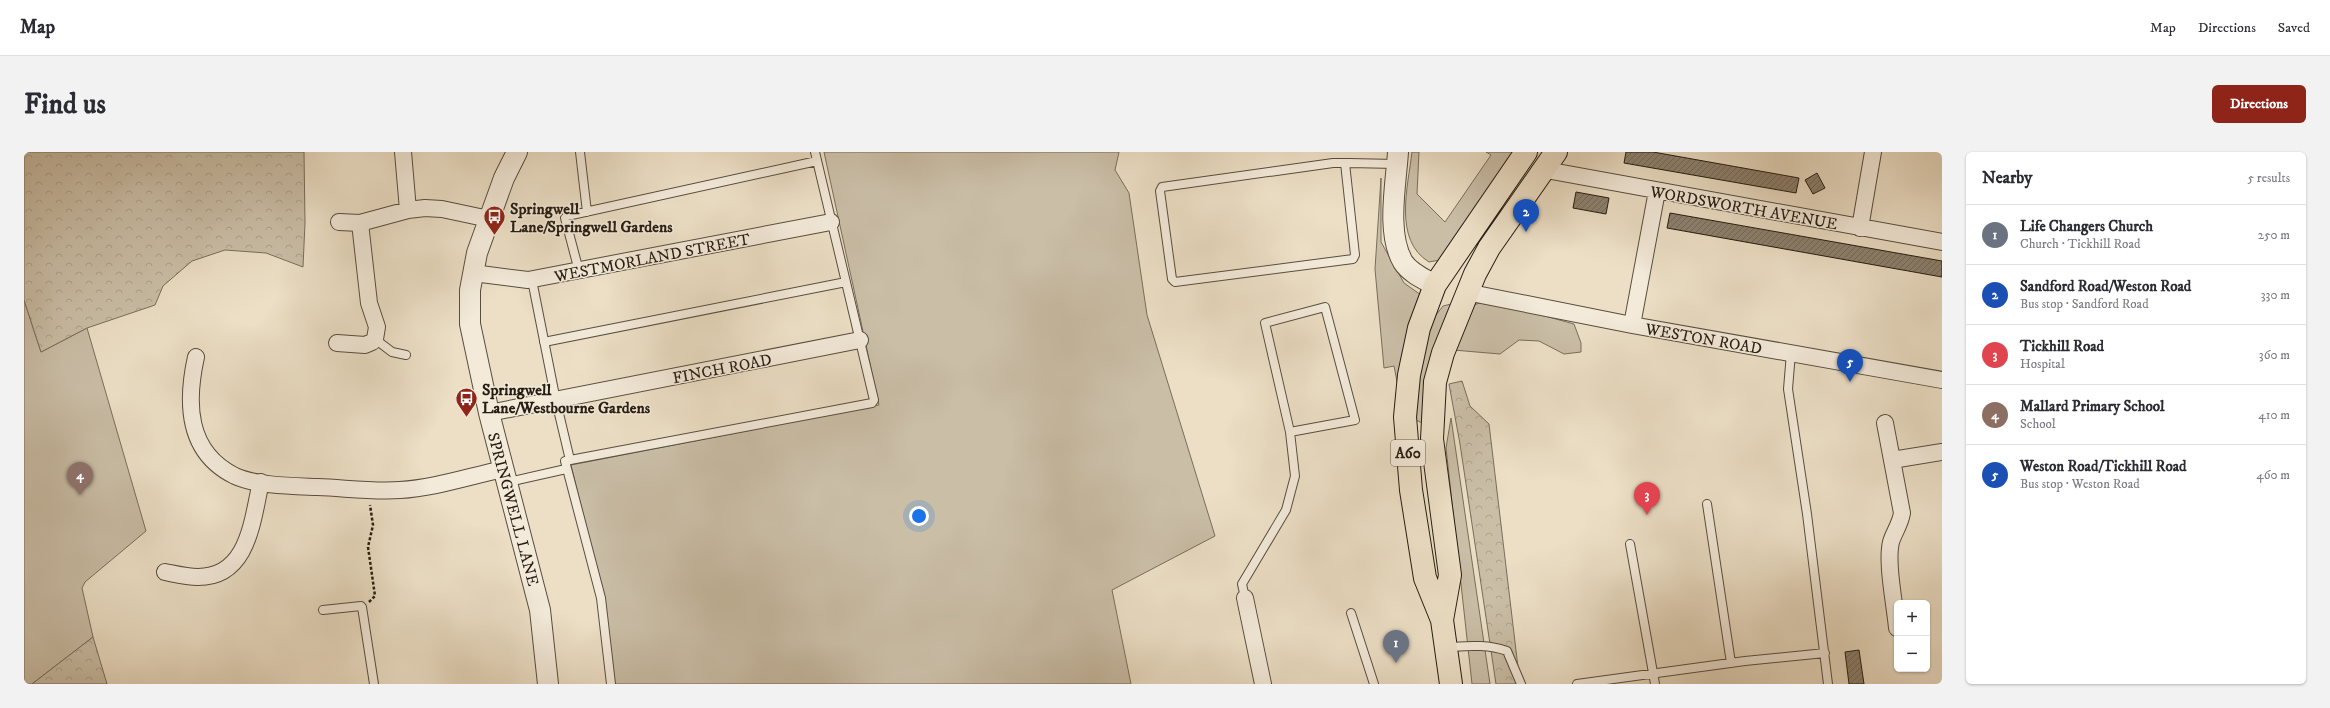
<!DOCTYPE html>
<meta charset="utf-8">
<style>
:root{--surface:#fff;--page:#f2f2f3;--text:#2b2b33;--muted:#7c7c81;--line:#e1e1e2;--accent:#8f2418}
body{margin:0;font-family:"IM FELL DW Pica",serif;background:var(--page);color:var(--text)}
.controls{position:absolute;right:12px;bottom:12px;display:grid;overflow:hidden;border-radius:6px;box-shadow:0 1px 3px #0004}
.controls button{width:36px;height:36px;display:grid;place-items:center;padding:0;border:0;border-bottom:1px solid var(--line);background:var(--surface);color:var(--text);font:20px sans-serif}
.you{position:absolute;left:895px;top:364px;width:14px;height:14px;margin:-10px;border:3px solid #fff;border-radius:50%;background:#1a73e8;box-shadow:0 0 0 6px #1a73e833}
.badge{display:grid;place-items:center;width:26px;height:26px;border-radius:50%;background:var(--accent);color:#fff;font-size:13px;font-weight:700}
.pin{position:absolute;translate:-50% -33px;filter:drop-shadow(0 1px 2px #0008)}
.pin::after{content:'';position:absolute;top:21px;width:14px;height:12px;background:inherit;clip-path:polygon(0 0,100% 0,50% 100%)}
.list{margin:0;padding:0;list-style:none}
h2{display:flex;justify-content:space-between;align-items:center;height:52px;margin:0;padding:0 16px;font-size:17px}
h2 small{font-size:13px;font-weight:400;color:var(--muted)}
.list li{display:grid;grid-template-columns:26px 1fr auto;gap:12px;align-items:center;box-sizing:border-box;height:60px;padding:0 16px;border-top:1px solid var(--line)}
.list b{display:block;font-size:15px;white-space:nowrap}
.list p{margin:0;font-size:13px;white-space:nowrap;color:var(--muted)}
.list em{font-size:13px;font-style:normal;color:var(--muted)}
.map{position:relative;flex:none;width:1918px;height:532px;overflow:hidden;border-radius:6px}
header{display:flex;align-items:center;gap:24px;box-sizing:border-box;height:56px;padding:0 20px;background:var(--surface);border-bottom:1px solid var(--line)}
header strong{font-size:19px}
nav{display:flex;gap:22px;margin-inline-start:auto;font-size:14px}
.intro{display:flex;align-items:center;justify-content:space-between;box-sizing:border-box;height:96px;padding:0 24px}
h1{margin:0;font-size:28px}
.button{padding:10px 18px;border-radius:6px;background:var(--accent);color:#fff;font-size:14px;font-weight:700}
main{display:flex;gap:24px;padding:0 24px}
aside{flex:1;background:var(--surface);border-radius:6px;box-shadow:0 1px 3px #0004}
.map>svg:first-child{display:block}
.grass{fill:#cabea7;stroke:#786e5c}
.forest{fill:url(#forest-crowns);stroke:#786e5c}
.building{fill:url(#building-hatch);stroke:#261d12}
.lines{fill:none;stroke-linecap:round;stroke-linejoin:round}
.service-casing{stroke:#584e3f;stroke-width:10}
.minor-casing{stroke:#584e3f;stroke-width:18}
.tertiary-casing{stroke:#584e3f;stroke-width:22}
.primary-casing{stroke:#261d12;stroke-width:24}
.path{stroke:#261d12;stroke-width:2.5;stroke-dasharray:3 2;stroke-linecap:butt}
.service{stroke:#f3eada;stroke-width:8}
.minor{stroke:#f3eada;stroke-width:16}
.tertiary{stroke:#f3eada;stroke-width:20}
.primary{stroke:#ecdfc6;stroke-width:22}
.labels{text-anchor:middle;stroke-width:3;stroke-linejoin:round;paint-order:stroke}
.shield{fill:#f3eada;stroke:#645a4e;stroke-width:1}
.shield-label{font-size:15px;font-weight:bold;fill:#261d12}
.street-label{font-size:16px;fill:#261d12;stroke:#f3eada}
.poi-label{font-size:16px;font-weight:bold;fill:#261d12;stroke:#f3eada;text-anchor:start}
</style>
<header>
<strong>Map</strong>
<nav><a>Map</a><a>Directions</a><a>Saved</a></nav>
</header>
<div class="intro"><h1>Find us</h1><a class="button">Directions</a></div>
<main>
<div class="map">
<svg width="1918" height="532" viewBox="0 0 1918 532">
<defs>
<pattern id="forest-crowns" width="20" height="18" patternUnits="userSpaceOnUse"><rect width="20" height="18" fill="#cabea7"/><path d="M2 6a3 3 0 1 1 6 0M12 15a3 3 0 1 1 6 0" fill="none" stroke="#ada38f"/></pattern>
<pattern id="building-hatch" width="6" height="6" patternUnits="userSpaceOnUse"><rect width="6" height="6" fill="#8d8270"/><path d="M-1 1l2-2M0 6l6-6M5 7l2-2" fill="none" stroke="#736a5b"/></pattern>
</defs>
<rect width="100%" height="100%" fill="#ecdfc6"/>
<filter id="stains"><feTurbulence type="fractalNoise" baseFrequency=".005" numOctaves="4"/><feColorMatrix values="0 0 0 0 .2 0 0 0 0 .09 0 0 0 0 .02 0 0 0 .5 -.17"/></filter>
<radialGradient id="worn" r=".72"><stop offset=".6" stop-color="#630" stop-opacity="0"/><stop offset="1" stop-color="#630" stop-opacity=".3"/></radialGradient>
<path class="grass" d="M 800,0 L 1095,0 L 1091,18 L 1105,41 L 1123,163 L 1191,384 L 1088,438 L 1107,532 L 590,532 L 575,426 L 547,313 L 855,253 Z
M 1388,0 L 1395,0 L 1393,42 L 1421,70 L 1467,3 L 1462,0 L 1491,0 L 1416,108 L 1405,110 C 1369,88 1384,35 1388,0 Z
M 1357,26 L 1357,90 L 1380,131 L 1397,143 L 1375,240 L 1370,214 L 1360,216 L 1351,117 Z
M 0,148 L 17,200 L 63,176 L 122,379 L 61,430 L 58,436 L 69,485 L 8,532 L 0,532 Z
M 1455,151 L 1503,159 L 1550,172 L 1557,191 L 1557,200 L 1540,202 L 1515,189 L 1495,188 L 1476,202 L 1429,198 L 1444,156 Z
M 1427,152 L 1412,191 L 1400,272 L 1392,268 L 1393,221 L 1408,168 L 1419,154 Z
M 1427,266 L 1466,532 L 1448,532 L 1422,296 Z"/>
<path class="forest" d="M 0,0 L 280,0 L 281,71 L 279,115 L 242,101 L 201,98 L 168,109 L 139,134 L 131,153 L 63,176 L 17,200 L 0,148 Z
M 1438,229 L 1446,254 L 1465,272 L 1496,532 L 1472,532 L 1436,292 L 1425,232 Z
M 69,485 L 83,532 L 8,532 Z"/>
<path class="building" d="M 1602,0 L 1629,0 L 1775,26 L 1772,41 L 1600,11 Z
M 1793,21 L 1801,36 L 1789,42 L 1781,28 Z
M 1552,40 L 1585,46 L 1582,62 L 1549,56 Z
M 1646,61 L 1918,109 L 1918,125 L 1643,76 Z
M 1835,498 L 1840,532 L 1825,532 L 1821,500 Z"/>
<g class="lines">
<defs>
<path id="service" d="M 556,0 L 563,60
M 1321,11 L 1331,103 L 1329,107 L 1151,130 L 1148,127 L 1136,39 L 1138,35 L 1309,11 L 1325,11 L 1372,12
M 555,119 L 541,66 L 543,64 L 793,9
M 508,128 L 532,249 L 546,308
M 351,187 L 368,200 L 382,203
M 520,190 L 822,130
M 1767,201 L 1764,237 L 1783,362 L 1804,532
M 484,330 L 542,317
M 1683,352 L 1707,511
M 1606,392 L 1631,532
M 1221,446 L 1218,432 L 1262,358 L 1271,324 L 1266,280 L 1241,171 L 1301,155 L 1331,268 L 1266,280
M 299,458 L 337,454 L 338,455 L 350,532
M 1327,461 L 1350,532
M 1423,495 C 1444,494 1463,492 1483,499 L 1497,532
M 587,532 L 577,446 L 541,309 L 848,251 L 850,248 L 791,0
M 1553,532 L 1721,509 L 1801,501"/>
<path id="minor" d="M 379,0 L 384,58
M 1522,18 L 1918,90
M 315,70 L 336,71 L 384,58 L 401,56 L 418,57 L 465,67
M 1836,76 L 1849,0
M 449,121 L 504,128 L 807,70
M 1442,140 L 1608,173 L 1918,228
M 1608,173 L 1633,39
M 313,191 L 341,193 L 348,190 L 351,187 L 353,175 L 345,151 L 336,71
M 172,205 C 162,250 162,300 211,324 C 233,334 270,334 294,335 C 321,336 349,340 376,338 C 411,336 446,324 480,317
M 465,261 L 836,188
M 1861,271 L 1878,361 C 1876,373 1870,380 1867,390 C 1862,411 1871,453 1873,476
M 1868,308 L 1918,300
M 141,420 C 151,422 163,425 174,425 C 225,425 228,368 237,330
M 1221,446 L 1239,532"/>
<path id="tertiary" d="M 493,0 L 480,26 L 453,101 L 446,138 L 446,172 L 465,261 L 516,458 L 524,532
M 1374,0 C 1372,32 1362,81 1379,110 C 1386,121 1400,127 1411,133"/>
<path id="primary" d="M 1418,468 L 1426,423 L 1408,287 L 1411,230 L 1419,201 L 1451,122 L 1465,96 L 1532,0
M 1427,532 L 1418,468 L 1401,426 L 1387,338 L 1381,265 L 1385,223 L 1395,176 L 1411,133 L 1502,0"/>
</defs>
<use href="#service" class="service-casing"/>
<use href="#minor" class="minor-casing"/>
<use href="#tertiary" class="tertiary-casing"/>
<use href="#primary" class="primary-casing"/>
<path class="path" d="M 345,450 L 351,444 L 344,395 L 349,373 L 346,353"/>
<use href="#service" class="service"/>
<use href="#minor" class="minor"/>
<use href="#tertiary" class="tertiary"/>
<use href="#primary" class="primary"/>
</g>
<defs>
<symbol id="bus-pin" viewBox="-11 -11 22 30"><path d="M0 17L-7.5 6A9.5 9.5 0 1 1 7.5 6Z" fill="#8f2418" stroke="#f3eada"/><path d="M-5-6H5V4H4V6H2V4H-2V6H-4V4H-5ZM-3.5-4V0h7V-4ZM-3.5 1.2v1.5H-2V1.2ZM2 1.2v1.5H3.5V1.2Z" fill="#fff"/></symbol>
</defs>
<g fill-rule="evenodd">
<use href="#bus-pin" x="458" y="52" width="25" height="34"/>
<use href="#bus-pin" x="430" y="234" width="25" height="34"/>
</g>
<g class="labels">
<rect class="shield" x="1367" y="288" width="34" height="26" rx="3"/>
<g class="shield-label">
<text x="1384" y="306">A60</text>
</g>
<g class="street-label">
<text transform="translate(1720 55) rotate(10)" y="6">WORDSWORTH AVENUE</text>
<text transform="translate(628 105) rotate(-11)" y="6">WESTMORLAND STREET</text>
<text transform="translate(1680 186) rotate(10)" y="6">WESTON ROAD</text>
<text transform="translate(698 216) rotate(-11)" y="6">FINCH ROAD</text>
<text transform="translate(490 357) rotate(75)" y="6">SPRINGWELL LANE</text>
</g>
<g class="poi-label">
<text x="486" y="62">Springwell<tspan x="486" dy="18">Lane/Springwell Gardens</tspan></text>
<text x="458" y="243">Springwell<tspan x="458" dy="18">Lane/Westbourne Gardens</tspan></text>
</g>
</g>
<rect width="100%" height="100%" filter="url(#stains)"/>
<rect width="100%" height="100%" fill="url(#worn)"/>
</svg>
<div class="controls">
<button>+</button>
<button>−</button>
</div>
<div class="you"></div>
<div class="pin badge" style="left:1372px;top:511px;background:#6b7280">1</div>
<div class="pin badge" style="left:1502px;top:80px;background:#1a4fb4">2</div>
<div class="pin badge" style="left:1623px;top:363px;background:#e0444e">3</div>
<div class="pin badge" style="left:56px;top:343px;background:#8d6e63">4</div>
<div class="pin badge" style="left:1826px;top:230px;background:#1a4fb4">5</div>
</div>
<aside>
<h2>Nearby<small>5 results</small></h2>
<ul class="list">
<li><span class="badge" style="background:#6b7280">1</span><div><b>Life Changers Church</b><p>Church · Tickhill Road</p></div><em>250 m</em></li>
<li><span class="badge" style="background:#1a4fb4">2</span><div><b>Sandford Road/Weston Road</b><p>Bus stop · Sandford Road</p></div><em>330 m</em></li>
<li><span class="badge" style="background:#e0444e">3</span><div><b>Tickhill Road</b><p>Hospital</p></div><em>360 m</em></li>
<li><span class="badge" style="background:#8d6e63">4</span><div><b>Mallard Primary School</b><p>School</p></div><em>410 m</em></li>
<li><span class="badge" style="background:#1a4fb4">5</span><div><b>Weston Road/Tickhill Road</b><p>Bus stop · Weston Road</p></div><em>460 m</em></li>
</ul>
</aside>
</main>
